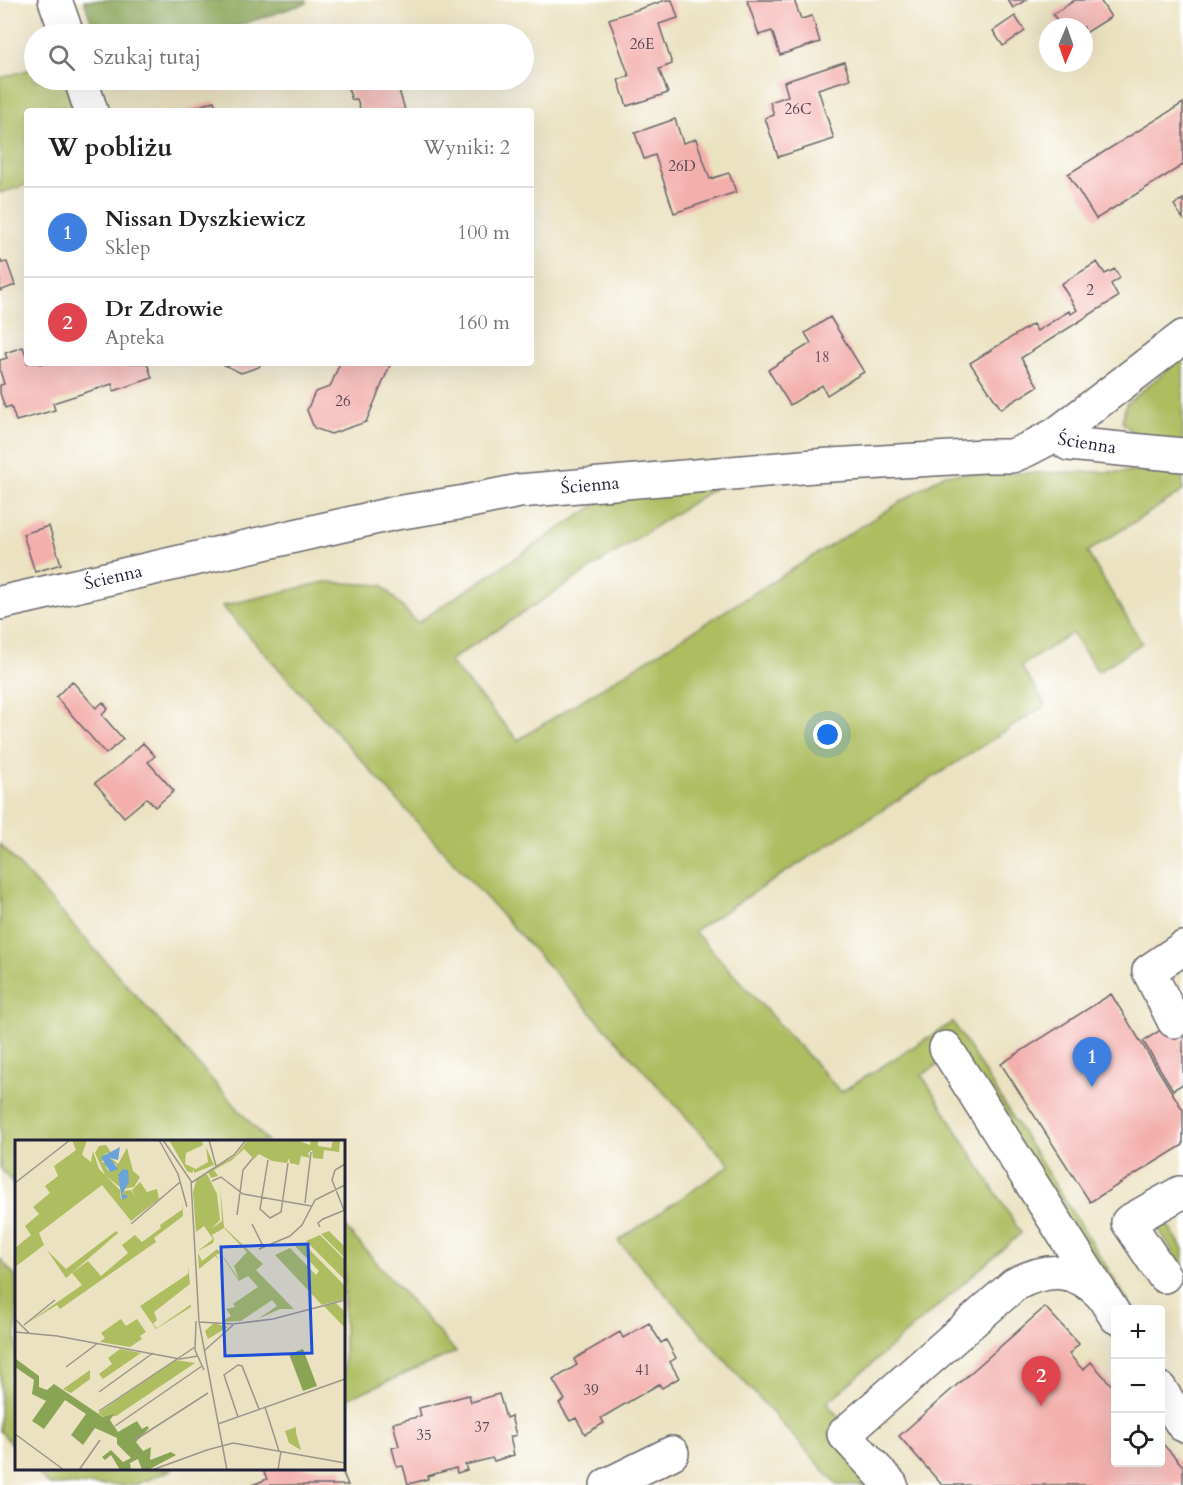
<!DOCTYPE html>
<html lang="pl">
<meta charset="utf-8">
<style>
:root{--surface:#fff;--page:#f2f2f2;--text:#202124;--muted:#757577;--line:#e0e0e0;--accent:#b5179e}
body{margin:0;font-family:Cardo,serif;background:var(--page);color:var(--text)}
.controls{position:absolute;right:18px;bottom:18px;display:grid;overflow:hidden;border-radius:6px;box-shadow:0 6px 24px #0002}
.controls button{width:54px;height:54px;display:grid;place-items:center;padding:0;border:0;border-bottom:2px solid var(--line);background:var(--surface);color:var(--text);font:30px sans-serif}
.compass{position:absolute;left:1039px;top:18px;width:54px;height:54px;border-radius:50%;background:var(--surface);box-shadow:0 6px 24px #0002;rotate:182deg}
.you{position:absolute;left:828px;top:735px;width:21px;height:21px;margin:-15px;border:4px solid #fff;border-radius:50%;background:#1a73e8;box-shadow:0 0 0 9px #1a73e833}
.badge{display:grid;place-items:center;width:39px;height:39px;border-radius:50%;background:var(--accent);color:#fff;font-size:20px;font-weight:700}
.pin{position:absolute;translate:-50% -50px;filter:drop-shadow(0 2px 3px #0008)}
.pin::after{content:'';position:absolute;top:32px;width:21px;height:18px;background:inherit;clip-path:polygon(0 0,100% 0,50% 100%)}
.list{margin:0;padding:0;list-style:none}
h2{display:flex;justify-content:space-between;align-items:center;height:78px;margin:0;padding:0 24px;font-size:26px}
h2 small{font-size:20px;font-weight:400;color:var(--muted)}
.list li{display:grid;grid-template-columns:39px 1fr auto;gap:18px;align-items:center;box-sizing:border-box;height:90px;padding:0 24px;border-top:2px solid var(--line)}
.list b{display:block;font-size:22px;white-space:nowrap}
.list p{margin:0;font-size:20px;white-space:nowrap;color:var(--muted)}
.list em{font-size:20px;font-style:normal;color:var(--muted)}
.icon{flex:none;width:33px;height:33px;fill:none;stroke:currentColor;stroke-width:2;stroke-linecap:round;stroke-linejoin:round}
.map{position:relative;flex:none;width:1183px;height:1485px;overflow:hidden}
.search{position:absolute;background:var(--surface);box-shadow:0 6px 24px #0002;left:24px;top:24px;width:510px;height:66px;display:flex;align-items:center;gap:15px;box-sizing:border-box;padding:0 21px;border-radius:33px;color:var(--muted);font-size:22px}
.panel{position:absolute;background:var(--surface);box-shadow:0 6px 24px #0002;left:24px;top:108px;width:510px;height:258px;border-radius:6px}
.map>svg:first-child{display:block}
.green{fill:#adbd60;stroke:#68704e;stroke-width:1.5}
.forest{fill:#8aa456;stroke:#566348;stroke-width:1.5}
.building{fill:#f3afab}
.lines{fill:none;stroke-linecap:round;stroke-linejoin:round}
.minor-casing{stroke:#68656a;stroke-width:36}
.minor{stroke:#fff;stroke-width:33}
.labels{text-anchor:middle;stroke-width:4.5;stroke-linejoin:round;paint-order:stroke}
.number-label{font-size:15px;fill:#564557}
.street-label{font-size:18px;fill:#22223b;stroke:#fff}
.inset-road{fill:none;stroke:#9b958b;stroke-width:1.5}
.view{fill:#1d4ed8;fill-opacity:0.15;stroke:#1d4ed8;stroke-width:3}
.inset-edge{fill:none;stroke:#22223b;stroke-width:3}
</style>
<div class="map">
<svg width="1183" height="1485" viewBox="0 0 1183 1485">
<rect width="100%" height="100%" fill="#fff"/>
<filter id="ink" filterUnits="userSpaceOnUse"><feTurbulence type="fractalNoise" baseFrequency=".0167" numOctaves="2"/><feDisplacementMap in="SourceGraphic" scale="12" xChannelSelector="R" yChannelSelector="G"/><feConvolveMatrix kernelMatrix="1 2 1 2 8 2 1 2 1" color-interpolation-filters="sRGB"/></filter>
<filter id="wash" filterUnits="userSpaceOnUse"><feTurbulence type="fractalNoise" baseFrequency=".008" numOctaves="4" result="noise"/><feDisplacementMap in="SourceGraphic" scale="24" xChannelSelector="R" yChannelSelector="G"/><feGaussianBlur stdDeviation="1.35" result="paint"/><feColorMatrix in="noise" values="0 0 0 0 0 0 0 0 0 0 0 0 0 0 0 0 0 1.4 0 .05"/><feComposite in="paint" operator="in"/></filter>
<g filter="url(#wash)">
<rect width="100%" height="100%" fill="#ebe2c1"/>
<path class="green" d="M 34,68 L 34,80 L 74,80 L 84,111 L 27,111 L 27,185 L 0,193 L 0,78 Z
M 1183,357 L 1183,445 L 1141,440 L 1122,422 L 1126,404 Z
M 1183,471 L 1183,491 L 1087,552 L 1142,643 L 1098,672 L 1072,633 L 1021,666 L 1046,705 L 694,931 L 841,1092 L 953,1022 L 1133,1309 L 1125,1309 L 941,1063 L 922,1075 L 1021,1233 L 827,1403 L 841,1420 L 828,1432 L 875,1485 L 837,1485 L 618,1241 L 730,1165 L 426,832 L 222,606 L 325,582 L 382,585 L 417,623 L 606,498 L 716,487 L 449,661 L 518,740 L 945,474 Z
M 0,844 L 267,1141 L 16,1142 L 16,1187 L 0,1168 Z
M 1161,1214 L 1183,1249 L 1183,1268 L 1153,1220 Z
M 344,1226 L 456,1352 L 344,1400 Z
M 0,1259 L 16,1277 L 16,1449 L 0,1431 Z
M 34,1469 L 173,1469 L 135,1485 L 49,1485 Z"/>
<path class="forest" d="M 84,0 L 306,0 L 307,3 L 212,34 L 95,34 Z"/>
<g id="blocks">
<path class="building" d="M 666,0 L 672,0 L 678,18 L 659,24 L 672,64 L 659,69 L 668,93 L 627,106 L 618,80 L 629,76 L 609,19 Z
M 747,0 L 794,0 L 801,19 L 812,16 L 820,42 L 780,55 L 772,31 L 759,35 Z
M 1008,0 L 1026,0 L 1013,8 Z
M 1075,0 L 1100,0 L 1111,17 L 1084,34 L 1084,27 L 1061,27 L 1053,14 Z
M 1015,16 L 1025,31 L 1003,46 L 993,31 Z
M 844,62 L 850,79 L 818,89 L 834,139 L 778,157 L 765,118 L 774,115 L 770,102 L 788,96 L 784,82 Z
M 345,80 L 396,80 L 405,110 L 361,111 L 357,99 L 352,100 Z
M 214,101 L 218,111 L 185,111 Z
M 1183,103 L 1183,165 L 1096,219 L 1068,174 Z
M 675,119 L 683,143 L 696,139 L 710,179 L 729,173 L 736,192 L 674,213 L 655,155 L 644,159 L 635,133 Z
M 1183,199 L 1183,219 L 1174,205 Z
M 0,259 L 2,263 L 7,262 L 15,285 L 0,291 Z
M 1097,262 L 1105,274 L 1115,269 L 1120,278 L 1111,284 L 1118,297 L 1021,358 L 1038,386 L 1001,409 L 970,363 L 1033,324 L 1037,331 L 1069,311 L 1071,314 L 1077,310 L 1061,284 Z
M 830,317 L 864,372 L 827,395 L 822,385 L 790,405 L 768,370 L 811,343 L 805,333 Z
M 23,347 L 27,358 L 27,363 L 39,363 L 40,364 L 44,363 L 147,363 L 152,378 L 114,391 L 112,384 L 53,403 L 55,410 L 16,421 L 11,406 L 5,408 L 0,393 L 0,385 L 4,384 L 0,371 L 0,360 L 7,358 L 5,353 Z
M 223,363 L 261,363 L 259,367 L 241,373 L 224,365 Z
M 340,363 L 391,363 L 366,422 L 331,434 L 314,428 L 307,410 L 315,392 L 330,387 Z
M 49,526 L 61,564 L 35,572 L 23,534 Z
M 72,681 L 96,708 L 103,702 L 108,709 L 102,715 L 123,739 L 106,754 L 56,697 Z
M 143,743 L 155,756 L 148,762 L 174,791 L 155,807 L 147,798 L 124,817 L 95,783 L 118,766 Z
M 1111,994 L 1183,1110 L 1183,1145 L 1090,1202 L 1001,1064 Z
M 1183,1016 L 1183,1084 L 1173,1090 L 1143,1041 Z
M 1045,1307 L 1079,1344 L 1069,1354 L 1083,1370 L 1091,1362 L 1116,1390 L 1116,1462 L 1160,1462 L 1160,1441 L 1183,1466 L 1183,1485 L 942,1485 L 899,1436 Z
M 649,1323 L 661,1343 L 666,1340 L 676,1358 L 670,1362 L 679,1378 L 662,1388 L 659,1384 L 601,1418 L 604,1423 L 585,1434 L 576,1418 L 570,1421 L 559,1403 L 565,1400 L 553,1380 L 577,1365 L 574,1359 L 620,1332 L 623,1338 Z
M 499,1394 L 506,1418 L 511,1416 L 516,1435 L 510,1437 L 514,1455 L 494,1461 L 492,1458 L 465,1465 L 467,1470 L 457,1473 L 456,1468 L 427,1476 L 428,1479 L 408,1484 L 403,1466 L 397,1467 L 392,1448 L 399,1446 L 393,1423 L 421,1416 L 419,1408 L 469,1395 L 471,1402 Z
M 262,1468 L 341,1468 L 348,1485 L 252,1485 L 267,1479 Z"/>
</g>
</g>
<g filter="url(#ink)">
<use href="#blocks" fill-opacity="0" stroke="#68656a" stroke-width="1.5"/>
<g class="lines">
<defs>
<path id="minor" d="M 55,0 L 67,34
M 81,80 L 91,111
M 1055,435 L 1069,444 L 1183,455
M 0,603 L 396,513 L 465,502 L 519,491 L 814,466 L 985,456 L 1012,456 L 1026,450 L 1055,435 L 1183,337
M 1174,1021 L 1149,971 L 1183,948
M 946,1048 L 1116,1317
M 1164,1276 L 1128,1222 L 1180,1193
M 1160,1389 L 1183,1425
M 607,1485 L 672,1453
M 891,1485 L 844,1434 L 1014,1285 C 1047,1267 1074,1267 1101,1294"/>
</defs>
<use href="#minor" class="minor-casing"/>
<use href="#minor" class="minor"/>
</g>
</g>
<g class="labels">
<g class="number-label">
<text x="642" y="49">26E</text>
<text x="798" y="114">26C</text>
<text x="682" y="171">26D</text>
<text x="1090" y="295">2</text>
<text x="822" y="362">18</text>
<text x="343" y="406">26</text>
<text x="643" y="1375">41</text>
<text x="591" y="1395">39</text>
<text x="482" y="1432">37</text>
<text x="424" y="1440">35</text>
</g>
<g class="street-label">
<text transform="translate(1087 443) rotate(9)" y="6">Ścienna</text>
<text transform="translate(590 485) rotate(-5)" y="6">Ścienna</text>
<text transform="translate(113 577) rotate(-13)" y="6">Ścienna</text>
</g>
</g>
<g transform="translate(15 1140)">
<rect width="330" height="330" fill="#ebe2c1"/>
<path d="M 57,0 L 72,0 L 67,15 L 76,22 L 78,11 L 84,29 L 105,50 L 106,59 L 114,56 L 107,55 L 108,51 L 116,50 L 121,58 L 117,50 L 125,42 L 132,52 L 142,49 L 144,59 L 116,81 L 87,45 L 24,93 L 29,105 L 0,127 L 0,108 L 16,95 L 10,86 L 24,74 L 18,67 L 35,53 L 30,46 L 43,36 L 39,26 L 61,10 ZM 154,0 L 187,0 L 188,5 L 171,13 L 170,24 L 181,29 L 193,22 L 191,7 L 199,25 L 179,33 L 179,29 L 177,33 L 172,31 ZM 233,0 L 281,0 L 295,5 L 296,0 L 303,0 L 303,6 L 316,8 L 318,0 L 325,0 L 324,12 L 309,10 L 308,19 L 298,18 L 297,10 L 293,13 L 295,18 L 286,16 L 284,25 L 275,23 L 274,18 L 272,23 L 257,21 L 244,14 L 239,19 L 229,9 L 217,20 L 199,30 L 203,36 L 196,38 L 193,32 L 220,16 ZM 91,5 L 97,14 L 91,13 L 87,22 L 93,23 L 91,28 L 95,32 L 102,25 L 96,22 L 96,18 L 103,24 L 112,8 L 118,31 L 125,37 L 119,47 L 108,49 L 114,41 L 110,29 L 103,36 L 106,48 L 90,35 L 80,13 L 84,6 ZM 192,34 L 202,54 L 205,80 L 196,89 L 207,81 L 205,46 L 209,87 L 248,124 L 241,130 L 279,169 L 265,169 L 243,179 L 262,166 L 257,160 L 226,181 L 206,182 L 216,176 L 211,169 L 220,167 L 218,164 L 243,147 L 233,136 L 224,141 L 205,113 L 201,115 L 204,120 L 200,116 L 184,129 L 183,113 L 187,121 L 202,109 L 205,112 L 224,139 L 219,126 L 232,112 L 209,88 L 197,95 L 199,99 L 198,103 L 183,111 L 198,99 L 189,86 L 181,92 L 178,52 L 182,38 ZM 167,60 L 168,76 L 139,98 L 141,102 L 45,169 L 42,165 L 11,184 L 67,145 L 57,133 L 73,121 L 86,136 L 113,113 L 107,105 L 120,95 L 127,102 L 146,88 L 145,85 L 168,69 ZM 101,91 L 103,93 L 51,138 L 32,110 L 51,129 ZM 314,91 L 330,107 L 330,118 L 306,94 ZM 305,95 L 330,120 L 330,140 L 291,101 ZM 288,103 L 330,146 L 330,159 L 307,165 L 260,115 L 275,108 L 301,135 L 304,131 L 280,106 ZM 173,126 L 175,144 L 139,172 L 142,180 L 138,184 L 142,188 L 175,165 L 176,165 L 176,167 L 141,189 L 125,166 L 173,134 ZM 321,163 L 330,172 L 330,188 L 309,166 ZM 106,179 L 111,186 L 122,179 L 131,192 L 125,196 L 127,199 L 115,207 L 85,202 L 90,198 L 86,193 ZM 199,183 L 213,187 L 193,199 L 190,191 ZM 105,209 L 126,213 L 88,239 L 84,234 L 97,224 L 93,218 ZM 160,220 L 180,223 L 101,276 L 89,277 L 83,273 ZM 75,230 L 75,239 L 56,253 L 48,249 ZM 281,287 L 281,293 L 286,310 L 274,303 L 270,291 Z" fill="#adbd60"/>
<path d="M 288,209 L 302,246 L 288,251 L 274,214 ZM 1,219 L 24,236 L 24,247 L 32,250 L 39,244 L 88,277 L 99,274 L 95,280 L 103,292 L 122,281 L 127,289 L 132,286 L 134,288 L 121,302 L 128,311 L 136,307 L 135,320 L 156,312 L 161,315 L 133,330 L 127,330 L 123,319 L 115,323 L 116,330 L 105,330 L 96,315 L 90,320 L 87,317 L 96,310 L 108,322 L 116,318 L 102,304 L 102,298 L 80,288 L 68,305 L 56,295 L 71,274 L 50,260 L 29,289 L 17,281 L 31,261 L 17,254 L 19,240 L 0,227 Z" fill="#8aa456"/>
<path d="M 105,7 L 103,20 L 95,18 L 103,29 L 95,32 L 86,17 ZM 108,29 L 113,30 L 114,42 L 107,54 L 114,56 L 107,60 L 103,35 Z" fill="#6aa2d9"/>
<path class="inset-road" d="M 144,0 L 163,34 L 172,67M 148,0 L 176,41 L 184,182 L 212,330M 194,0 L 201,26M 253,20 L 245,69 L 255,78 L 266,72 L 273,23M 197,41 L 206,37 L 228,54 L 296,66M 0,43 L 55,0M 176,43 L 219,15 L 231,0M 290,63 L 296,12M 329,70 L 317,40 L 320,30 L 330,24M 222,75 L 228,30 L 238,18M 116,84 L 165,42M 237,84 L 248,106M 305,87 L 303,83 L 308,79 L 330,70M 244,109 L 275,96 L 287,85 L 300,60 L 330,45M 0,179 L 14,193M 181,181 L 180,210 L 189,230M 184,182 L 218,184 L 258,179 L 330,160M 9,185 L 40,160M 0,192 L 42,196 L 165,219 L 183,216M 189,211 L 218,185M 51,227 L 83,203M 84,252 L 138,213M 250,267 L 264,311M 84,271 L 180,207M 223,277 L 209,235 L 223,225 L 227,226 L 244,269M 203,284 L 330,239M 100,286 L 187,226M 0,294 L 49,330M 120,300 L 193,253M 192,310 L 218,303 L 330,323M 64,330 L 85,300M 137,330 L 192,310M 263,330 L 266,311"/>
<path class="view" d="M 293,104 L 297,213 L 210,216 L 206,107 Z"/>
<rect width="330" height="330" class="inset-edge"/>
</g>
</svg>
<div class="controls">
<button>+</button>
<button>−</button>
<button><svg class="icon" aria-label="locate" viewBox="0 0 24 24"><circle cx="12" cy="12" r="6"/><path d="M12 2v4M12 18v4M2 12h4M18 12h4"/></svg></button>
</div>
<svg class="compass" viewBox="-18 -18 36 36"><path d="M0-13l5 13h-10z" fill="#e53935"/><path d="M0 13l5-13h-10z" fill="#757577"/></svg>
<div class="you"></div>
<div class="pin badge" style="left:1092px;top:1087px;background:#3f7fe0">1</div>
<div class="pin badge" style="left:1041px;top:1406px;background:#e0444e">2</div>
<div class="search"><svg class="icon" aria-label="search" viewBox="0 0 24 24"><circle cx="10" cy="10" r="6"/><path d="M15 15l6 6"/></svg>Szukaj tutaj</div>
<section class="panel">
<h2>W pobliżu<small>Wyniki: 2</small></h2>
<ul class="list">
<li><span class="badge" style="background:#3f7fe0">1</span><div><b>Nissan Dyszkiewicz</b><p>Sklep</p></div><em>100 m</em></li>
<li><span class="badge" style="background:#e0444e">2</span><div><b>Dr Zdrowie</b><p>Apteka</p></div><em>160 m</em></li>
</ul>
</section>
</div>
